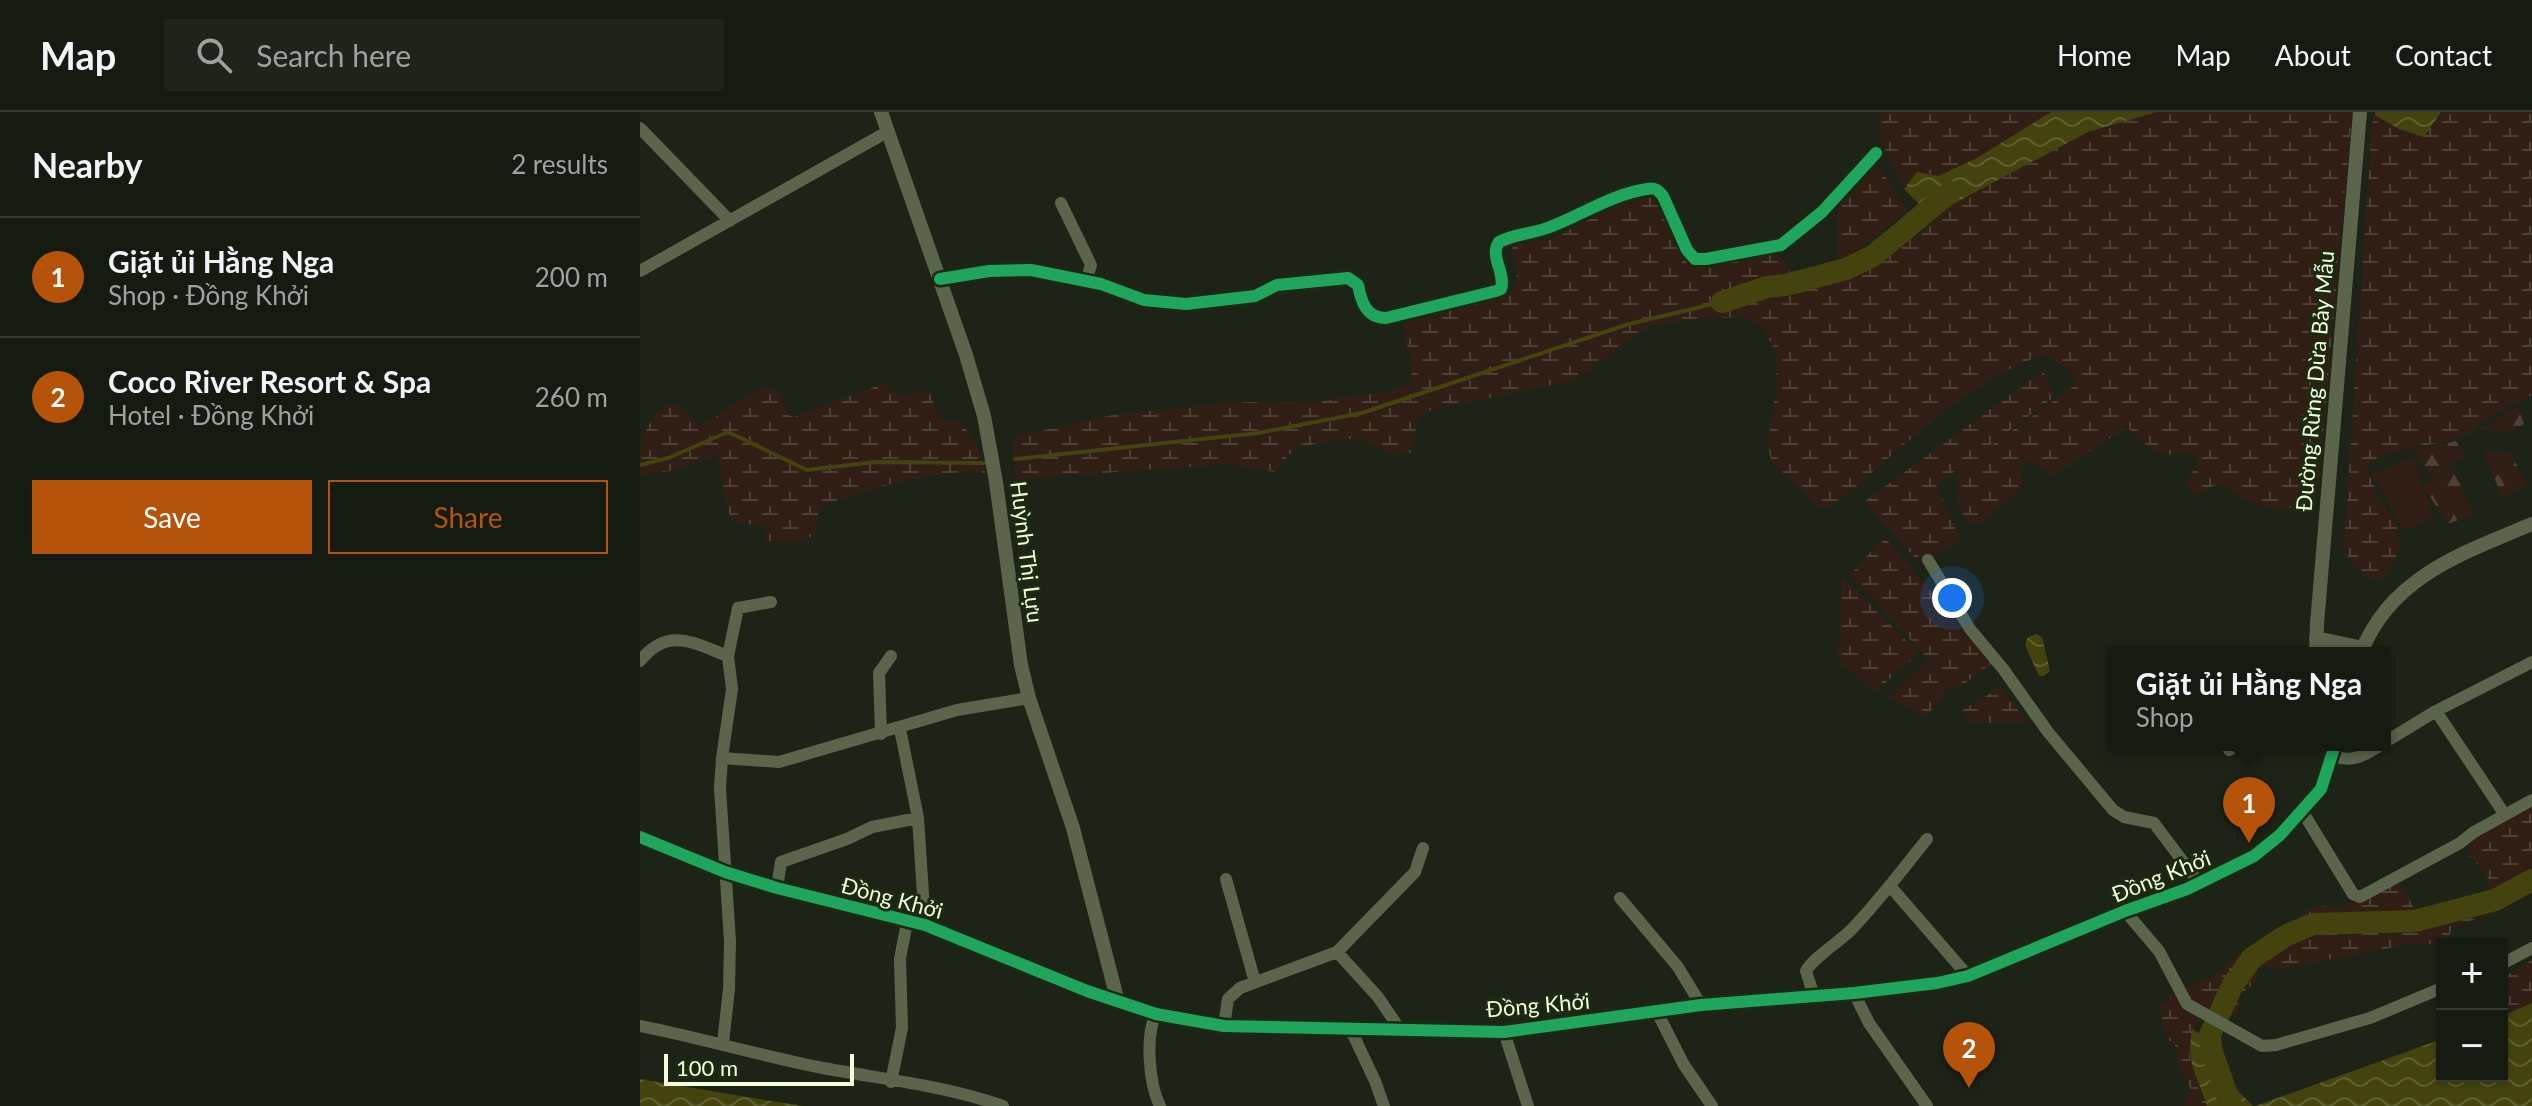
<!DOCTYPE html>
<meta charset="utf-8">
<style>
:root{--surface:#161b11;--page:#1f241a;--text:#f1f3f6;--muted:#9ea19f;--line:#353931;--accent:#b45309}
body{margin:0;font-family:Lato,sans-serif;background:var(--page);color:var(--text)}
.controls{position:absolute;right:24px;bottom:24px;display:grid;overflow:hidden;border-radius:0px;box-shadow:0 2px 6px #0004}
.controls button{width:72px;height:72px;display:grid;place-items:center;padding:0;border:0;border-bottom:2px solid var(--line);background:var(--surface);color:var(--text);font:40px sans-serif}
.scale{position:absolute;left:24px;bottom:20px;width:190px;box-sizing:border-box;padding-left:8px;border:4px solid #eeffda;border-top:0;font-size:22px;line-height:28px;white-space:nowrap;color:#eeffda;-webkit-text-stroke:6px #1d2a11;paint-order:stroke}
.you{position:absolute;left:1312px;top:486px;width:28px;height:28px;margin:-20px;border:6px solid #fff;border-radius:50%;background:#1a73e8;box-shadow:0 0 0 12px #1a73e833}
.badge{display:grid;place-items:center;width:52px;height:52px;border-radius:50%;background:var(--accent);color:#fff;font-size:26px;font-weight:700}
.pin{position:absolute;translate:-50% -66px;filter:drop-shadow(0 2px 4px #0008)}
.pin::after{content:'';position:absolute;top:42px;width:28px;height:24px;background:inherit;clip-path:polygon(0 0,100% 0,50% 100%)}
.popup{position:absolute;left:1467px;top:535px;width:284px;height:104px;box-sizing:border-box;display:grid;place-content:center;border-radius:0px;background:var(--surface);filter:drop-shadow(0 2px 6px #0005);font-size:26px;white-space:nowrap;color:var(--muted)}
.popup b{font-size:30px;color:var(--text)}
.popup::after{content:'';position:absolute;left:50%;top:100%;margin-left:-16px;border:16px solid transparent;border-top-color:var(--surface)}
.list{margin:0;padding:0;list-style:none}
h2{display:flex;justify-content:space-between;align-items:center;height:104px;margin:0;padding:0 32px;font-size:34px}
h2 small{font-size:26px;font-weight:400;color:var(--muted)}
.list li{display:grid;grid-template-columns:52px 1fr auto;gap:24px;align-items:center;box-sizing:border-box;height:120px;padding:0 32px;border-top:2px solid var(--line)}
.list b{display:block;font-size:30px;white-space:nowrap}
.list p{margin:0;font-size:26px;white-space:nowrap;color:var(--muted)}
.list em{font-size:26px;font-style:normal;color:var(--muted)}
.actions{display:flex;gap:16px;padding:24px 32px}
.actions a{flex:1;padding:18px 0;border:2px solid var(--accent);border-radius:0px;text-align:center;font-size:28px;color:var(--accent)}
.actions .main{background:var(--accent);color:#fff}
.icon{flex:none;width:44px;height:44px;fill:none;stroke:currentColor;stroke-width:2;stroke-linecap:round;stroke-linejoin:round}
.map{position:relative;flex:none;width:1892px;height:994px;overflow:hidden}
header{display:flex;align-items:center;gap:48px;box-sizing:border-box;height:112px;padding:0 40px;background:var(--surface);border-bottom:2px solid var(--line)}
header strong{font-size:38px}
nav{display:flex;gap:44px;margin-inline-start:auto;font-size:28px}
.search{width:560px;height:72px;background:var(--page);display:flex;align-items:center;gap:20px;box-sizing:border-box;padding:0 28px;border-radius:0px;color:var(--muted);font-size:30px}
main{display:flex}
aside{flex:1;background:var(--surface)}
.map>svg:first-child{display:block}
.green{fill:#311e14}
.forest{fill:url(#forest-firs)}
.wetland{fill:url(#wetland-marsh)}
.water{fill:url(#water-waves)}
.lines{fill:none;stroke-linecap:round;stroke-linejoin:round}
.stream{stroke:#44430d;stroke-width:4}
.river{stroke:#44430d;stroke-width:22}
.minor{stroke:#5b654c;stroke-width:12}
.tertiary{stroke:#5b654c;stroke-width:14}
.cycleway-casing{stroke:#1d2a11;stroke-width:17}
.cycleway{stroke:#20a55d;stroke-width:12}
.labels{text-anchor:middle;stroke-width:6;stroke-linejoin:round;paint-order:stroke}
.street-label{font-size:22px;fill:#eeffda;stroke:#1d2a11}
</style>
<header>
<strong>Map</strong>
<div class="search"><svg class="icon" aria-label="search" viewBox="0 0 24 24"><circle cx="10" cy="10" r="6"/><path d="M15 15l6 6"/></svg>Search here</div>
<nav><a>Home</a><a>Map</a><a>About</a><a>Contact</a></nav>
</header>
<main>
<aside>
<h2>Nearby<small>2 results</small></h2>
<ul class="list">
<li><span class="badge">1</span><div><b>Giặt ủi Hằng Nga</b><p>Shop · Đồng Khởi</p></div><em>200 m</em></li>
<li><span class="badge">2</span><div><b>Coco River Resort &amp; Spa</b><p>Hotel · Đồng Khởi</p></div><em>260 m</em></li>
</ul>
<div class="actions"><a class="main">Save</a><a>Share</a></div>
</aside>
<div class="map">
<svg width="1892" height="994" viewBox="0 0 1892 994">
<defs>
<pattern id="forest-firs" width="22" height="20" patternUnits="userSpaceOnUse" patternTransform="scale(2)"><rect width="22" height="20" fill="#311e14"/><path d="M5 1l3.5 6h-7zM16 11l3.5 6h-7z" fill="#4f4036"/></pattern>
<pattern id="wetland-marsh" width="20" height="14" patternUnits="userSpaceOnUse" patternTransform="scale(2)"><rect width="20" height="14" fill="#311e14"/><path d="M1 5h8M5 5V1M11 12h8M15 12V8" fill="none" stroke="#4f4036"/></pattern>
<pattern id="water-waves" width="16" height="10" patternUnits="userSpaceOnUse" patternTransform="scale(2)"><rect width="16" height="10" fill="#44430d"/><path d="M0 5q4-4 8 0t8 0" fill="none" stroke="#5f5f30"/></pattern>
</defs>
<rect width="100%" height="100%" fill="#1d2417"/>
<path class="green" d="M 1774,346 L 1793,405 L 1764,419 L 1732,361 Z"/>
<path class="forest" d="M 1878,294 L 1884,312 L 1869,320 L 1840,318 Z
M 1816,329 L 1825,343 L 1792,366 L 1773,338 Z
M 1842,338 L 1871,342 L 1888,373 L 1863,386 Z
M 1813,355 L 1833,402 L 1808,412 L 1783,374 Z"/>
<path class="wetland" d="M 1240,0 L 1411,0 L 1337,46 L 1298,64 L 1277,60 L 1264,77 L 1240,26 Z
M 1517,0 L 1712,0 L 1680,360 L 1676,384 C 1641,410 1611,392 1580,372 C 1569,374 1565,381 1555,383 L 1546,375 C 1548,362 1556,358 1559,346 L 1554,341 C 1515,346 1516,341 1487,315 L 1413,363 L 1388,348 L 1384,351 L 1381,364 L 1383,375 L 1339,411 L 1327,411 C 1316,388 1314,379 1319,356 L 1296,373 L 1321,429 L 1280,451 L 1224,390 L 1403,259 L 1415,284 L 1320,356 L 1438,271 L 1429,258 L 1405,242 C 1321,270 1258,342 1190,396 L 1179,395 L 1131,349 L 1128,333 L 1137,269 L 1136,239 L 1122,215 L 1106,205 L 1059,206 L 1010,214 L 935,268 L 782,300 C 772,313 778,327 770,341 C 742,348 740,331 718,327 C 704,325 661,332 651,341 C 644,347 642,354 634,360 L 592,352 L 375,367 L 374,331 L 378,324 L 473,303 L 596,290 L 669,291 L 754,278 L 770,271 C 777,251 761,230 766,207 L 864,182 L 876,176 C 876,169 878,162 876,155 C 872,139 866,139 882,126 L 905,128 L 922,122 L 937,113 L 1013,78 L 1026,81 L 1034,91 L 1055,145 L 1132,136 L 1146,152 L 1159,176 C 1197,167 1244,159 1268,126 L 1279,124 L 1302,98 L 1448,20 Z
M 1801,0 L 1892,0 L 1892,283 C 1878,290 1860,296 1847,306 C 1838,313 1834,320 1822,325 C 1791,336 1753,333 1726,353 L 1738,385 L 1757,413 L 1760,435 L 1746,465 L 1738,469 C 1720,462 1710,453 1704,435 L 1732,12 L 1735,3 L 1759,17 L 1784,25 Z
M 1238,54 L 1268,99 L 1198,152 L 1198,93 Z
M 245,271 L 258,284 L 265,286 L 280,277 L 290,281 L 299,306 L 305,310 L 319,309 C 336,328 341,336 345,361 C 291,356 234,377 182,393 L 177,405 L 176,422 L 163,429 L 124,429 L 126,416 L 91,408 L 76,343 L 38,358 L 0,363 C 0,354 0,340 1,332 C 6,318 17,290 37,294 C 47,296 53,309 60,315 L 115,279 L 129,275 L 140,283 L 148,303 L 154,305 Z
M 1244,425 L 1354,550 L 1317,577 L 1312,572 L 1286,605 L 1249,585 L 1287,548 L 1307,567 L 1210,463 Z
M 1202,465 L 1279,541 L 1235,580 L 1198,549 Z
M 1361,575 L 1388,611 L 1332,611 L 1321,599 Z
M 1892,694 L 1892,782 L 1846,804 L 1812,814 L 1809,826 L 1798,833 L 1774,831 L 1641,857 L 1625,853 L 1618,857 L 1618,868 L 1601,882 L 1598,901 L 1589,907 L 1564,897 C 1537,942 1553,951 1567,994 L 1544,994 L 1551,978 L 1536,950 L 1540,937 C 1524,929 1523,911 1519,895 L 1535,880 L 1575,863 L 1602,840 L 1635,825 L 1669,797 L 1679,794 L 1702,796 L 1754,770 L 1760,772 L 1780,806 L 1807,799 L 1847,779 C 1853,760 1838,756 1828,742 L 1831,728 Z
M 1892,848 L 1892,891 L 1862,904 L 1862,866 Z"/>
<path class="water" d="M 1411,0 L 1517,0 L 1448,20 L 1302,98 L 1286,99 L 1264,77 L 1277,60 L 1298,64 L 1337,46 Z
M 1735,0 L 1801,0 L 1784,25 L 1759,17 L 1735,3 Z
M 1396,522 L 1402,525 L 1410,559 L 1404,564 L 1399,564 L 1385,533 L 1388,525 Z
M 1892,891 L 1892,994 L 1615,994 L 1802,927 L 1802,964 L 1862,964 L 1862,904 Z
M 1552,917 L 1583,937 L 1582,963 L 1613,994 L 1567,994 C 1557,962 1546,954 1552,917 Z
M 0,967 L 143,991 L 166,994 L 0,994 Z"/>
<g class="lines">
<path class="stream" d="M 375,347 L 618,321 L 722,301 L 989,212 L 1082,190
M 0,353 L 28,346 L 88,320 L 167,358 L 235,350 L 345,351"/>
<path class="river" d="M 1082,190 L 1127,175 L 1146,173 L 1206,157 L 1233,144 L 1310,80
M 1591,994 L 1572,940 L 1570,925 L 1568,927 L 1592,874 L 1612,846 L 1645,824 L 1673,812 L 1775,809 L 1855,788 L 1892,768"/>
<path class="minor" d="M 0,16 L 90,109
M 421,91 L 451,153 L 446,169
M 0,159 L 247,20
M 300,167 L 349,159 L 391,158 L 461,172 L 504,188 L 546,192 L 615,184 L 637,173 L 708,166 L 718,173 C 721,189 726,206 746,206 L 856,179 L 861,177 C 866,161 849,144 859,130 C 874,122 891,122 907,116 C 940,104 972,82 1007,77 C 1015,75 1018,78 1023,84 L 1047,138 L 1055,147 L 1066,147 L 1141,133 L 1182,100 L 1236,41
M 1288,448 L 1330,517 L 1364,558 L 1408,620 L 1473,698 L 1484,705 L 1514,711 L 1559,771
M 0,549 C 28,514 53,531 88,544
M 1796,599 L 1865,703
M 260,617 L 278,706 L 285,813
M 241,622 L 239,561 L 251,544
M 1745,630 L 1796,599 L 1892,550
M 1589,638 L 1598,633
M 1692,644 C 1713,651 1723,644 1741,633
M 82,646 L 139,650 L 317,598 L 389,586
M 1662,699 L 1713,782 L 1720,785 L 1820,731 L 1834,720 L 1892,688
M 0,725 L 85,760 L 137,776 L 285,813 L 478,890
M 586,767 L 615,870
M 1250,774 L 1328,864
M 137,776 L 141,750 L 207,727 L 232,715 L 278,706
M 980,786 L 1038,855 L 1061,893
M 1485,799 L 1519,839 L 1547,892 L 1622,934 L 1636,933 L 1730,906 L 1802,876
M 697,840 L 738,885 L 759,916
M 1862,852 L 1892,836
M 1214,881 L 1229,911 L 1287,994
M 1174,884 L 1166,859 C 1173,846 1199,830 1211,818 C 1239,789 1262,758 1287,727
M 1017,900 L 1044,953 L 1072,994
M 516,902 C 505,924 509,972 520,994
M 0,914 C 60,926 118,943 178,955 C 240,967 304,973 363,994
M 584,914 L 588,887 L 600,876 L 697,840 L 775,760 L 783,736
M 710,916 L 735,969 L 744,994
M 864,920 L 888,994
M 83,931 L 89,877 L 90,829 L 80,676 L 82,646 L 92,577 L 88,544 L 98,496 L 131,490
M 251,970 L 262,916 L 260,847 L 267,810"/>
<path class="tertiary" d="M 241,0 L 326,243 L 344,304 L 356,370 L 381,553 L 389,586 L 433,716 L 478,890 L 516,902 L 584,914 L 864,920 L 1061,893 L 1214,881 L 1297,871 L 1328,864 L 1485,799 L 1547,777 L 1614,744 L 1640,723 L 1681,677 L 1695,633
M 1676,526 L 1723,536
M 1676,541 L 1677,512 L 1720,0
M 1721,541 C 1750,465 1823,441 1892,412"/>
<defs>
<path id="cycleway" d="M 300,167 L 349,159 L 391,158 L 461,172 L 504,188 L 546,192 L 615,184 L 637,173 L 708,166 L 718,173 C 721,189 726,206 746,206 L 856,179 L 861,177 C 866,161 849,144 859,130 C 874,122 891,122 907,116 C 940,104 972,82 1007,77 C 1015,75 1018,78 1023,84 L 1047,138 L 1055,147 L 1066,147 L 1141,133 L 1182,100 L 1236,41
M 0,725 L 85,760 L 137,776 L 285,813 L 447,879 L 516,902 L 584,914 L 864,920 L 1061,893 L 1214,881 L 1297,871 L 1328,864 L 1485,799 L 1547,777 L 1614,744 L 1640,723 L 1681,677 L 1695,633"/>
</defs>
<use href="#cycleway" class="cycleway-casing"/>
<use href="#cycleway" class="cycleway"/>
</g>
<g class="labels">
<g class="street-label">
<text transform="translate(1675 269) rotate(-85)" y="8">Đường Rừng Dừa Bảy Mẫu</text>
<text transform="translate(387 440) rotate(83)" y="8">Huỳnh Thị Lựu</text>
<text transform="translate(1521 764) rotate(-22)" y="8">Đồng Khởi</text>
<text transform="translate(252 786) rotate(15)" y="8">Đồng Khởi</text>
<text transform="translate(898 893) rotate(-5)" y="8">Đồng Khởi</text>
</g>
</g>
</svg>
<div class="controls">
<button>+</button>
<button>−</button>
</div>
<div class="scale">100 m</div>
<div class="you"></div>
<div class="pin badge" style="left:1609px;top:731px">1</div>
<div class="popup"><b>Giặt ủi Hằng Nga</b>Shop</div>
<div class="pin badge" style="left:1329px;top:976px">2</div>
</div>
</main>
